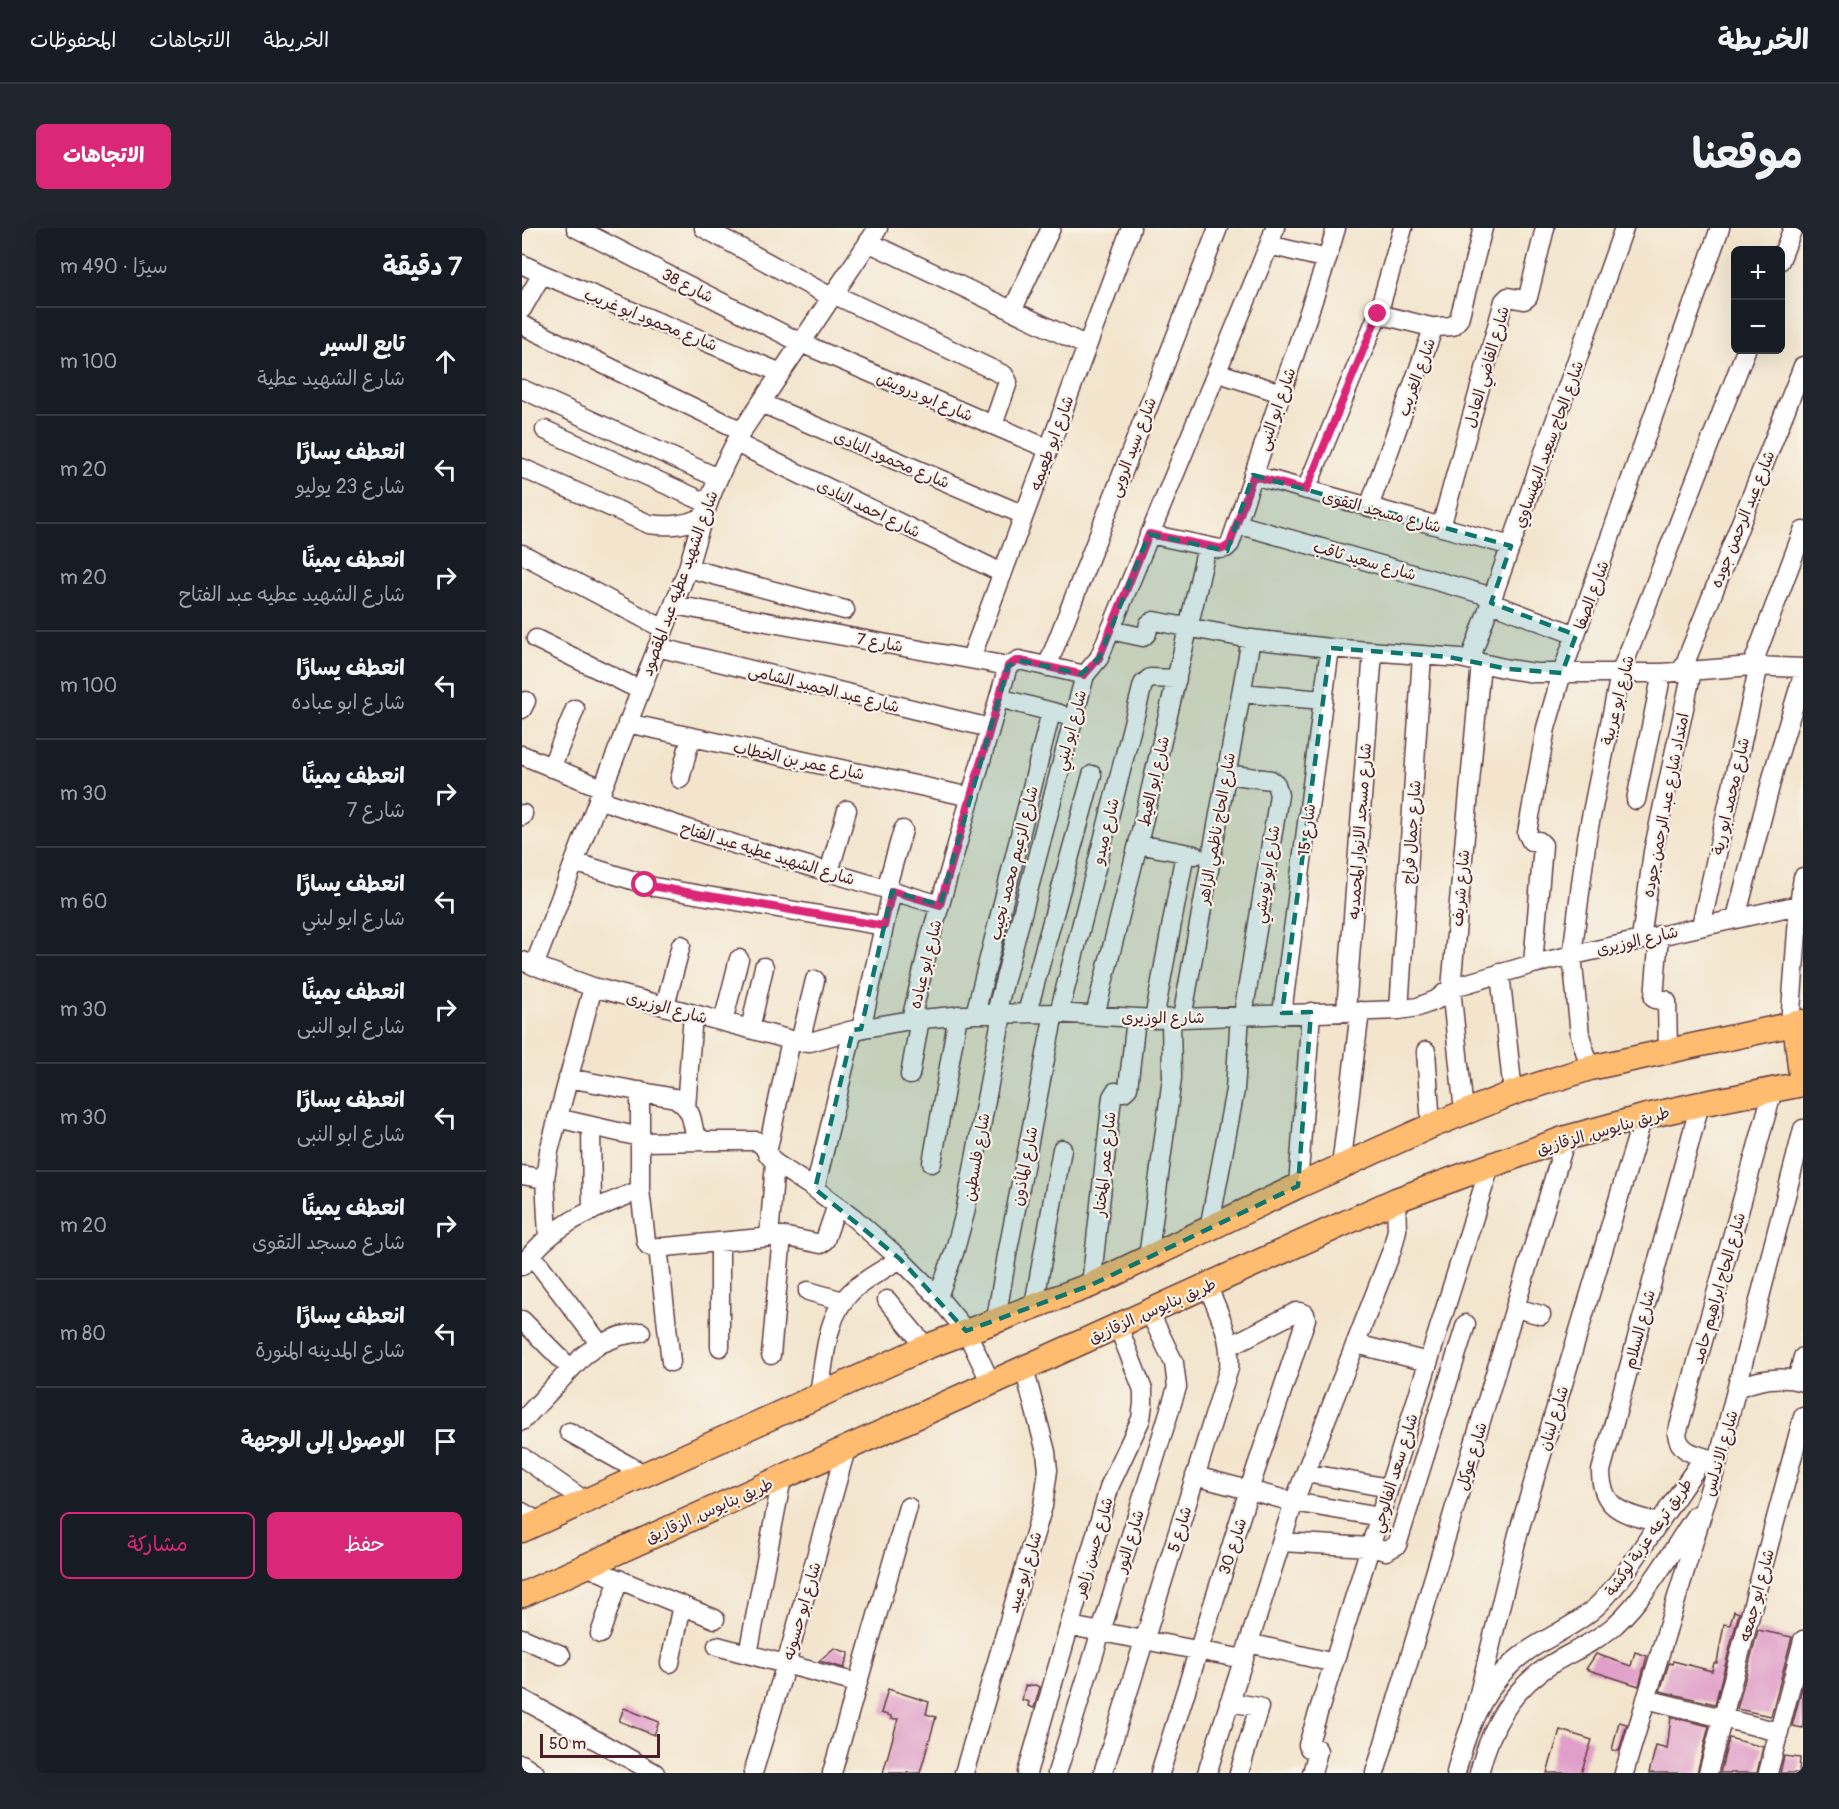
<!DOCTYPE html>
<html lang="ar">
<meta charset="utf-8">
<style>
:root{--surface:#171b24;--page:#20242c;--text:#f1f3f6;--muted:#9ea1a6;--line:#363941;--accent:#db2777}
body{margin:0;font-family:Pangolin,"Playpen Sans Arabic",sans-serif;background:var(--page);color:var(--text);direction:rtl}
.controls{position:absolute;right:18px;top:18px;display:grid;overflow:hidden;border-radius:9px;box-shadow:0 6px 24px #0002}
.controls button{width:54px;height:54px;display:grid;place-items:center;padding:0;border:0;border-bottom:2px solid var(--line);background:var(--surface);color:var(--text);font:30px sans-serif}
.scale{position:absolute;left:18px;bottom:15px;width:120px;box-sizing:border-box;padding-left:6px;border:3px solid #4a1f2b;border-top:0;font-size:16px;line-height:21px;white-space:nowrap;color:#4a1f2b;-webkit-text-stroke:4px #f7f3e8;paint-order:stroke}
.stop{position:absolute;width:18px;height:18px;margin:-14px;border:4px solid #db2777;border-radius:50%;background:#fff}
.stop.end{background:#db2777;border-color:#fff;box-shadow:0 2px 6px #0008}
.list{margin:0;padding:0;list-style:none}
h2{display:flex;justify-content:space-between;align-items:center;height:78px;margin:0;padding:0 24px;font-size:26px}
h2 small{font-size:20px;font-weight:400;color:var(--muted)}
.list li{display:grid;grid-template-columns:39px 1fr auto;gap:18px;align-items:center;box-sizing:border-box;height:108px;padding:0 24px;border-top:2px solid var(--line)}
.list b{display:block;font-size:22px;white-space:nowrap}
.list p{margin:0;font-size:20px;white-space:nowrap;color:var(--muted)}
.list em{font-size:20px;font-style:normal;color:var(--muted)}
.actions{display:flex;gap:12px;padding:18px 24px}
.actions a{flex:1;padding:14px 0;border:2px solid var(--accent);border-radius:9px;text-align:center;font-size:21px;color:var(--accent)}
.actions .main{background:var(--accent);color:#fff}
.icon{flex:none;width:33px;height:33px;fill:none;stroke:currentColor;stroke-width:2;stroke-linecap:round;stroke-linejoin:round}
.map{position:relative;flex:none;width:1281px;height:1545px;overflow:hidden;direction:ltr;border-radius:9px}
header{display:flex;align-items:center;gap:36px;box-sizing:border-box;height:84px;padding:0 30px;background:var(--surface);border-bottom:2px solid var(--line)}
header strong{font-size:28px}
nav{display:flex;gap:33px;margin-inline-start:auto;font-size:21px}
.intro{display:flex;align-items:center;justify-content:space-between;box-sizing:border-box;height:144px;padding:0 36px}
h1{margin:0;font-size:42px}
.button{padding:15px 27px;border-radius:9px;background:var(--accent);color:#fff;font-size:21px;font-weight:700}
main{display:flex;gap:36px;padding:0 36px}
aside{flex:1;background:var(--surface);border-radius:9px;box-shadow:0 6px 24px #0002}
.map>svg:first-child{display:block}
.building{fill:#e09fc8}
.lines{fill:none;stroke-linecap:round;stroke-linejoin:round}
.minor-casing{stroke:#633d43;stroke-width:21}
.major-casing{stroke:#633d43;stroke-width:27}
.minor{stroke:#fff;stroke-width:18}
.major{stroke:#fdbc6f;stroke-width:24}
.route{stroke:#db2777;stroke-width:8}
.marked{fill:#0f766e;fill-opacity:0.2;stroke:#0f766e;stroke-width:4.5;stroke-dasharray:12 8;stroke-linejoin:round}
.labels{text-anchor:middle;stroke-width:4.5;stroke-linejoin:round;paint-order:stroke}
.street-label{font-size:16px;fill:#4a1f2b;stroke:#f7f3e8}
</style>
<header>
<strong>الخريطة</strong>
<nav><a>الخريطة</a><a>الاتجاهات</a><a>المحفوظات</a></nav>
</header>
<div class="intro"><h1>موقعنا</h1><a class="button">الاتجاهات</a></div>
<main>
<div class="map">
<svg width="1281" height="1545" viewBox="0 0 1281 1545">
<rect width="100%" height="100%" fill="#f7f3e8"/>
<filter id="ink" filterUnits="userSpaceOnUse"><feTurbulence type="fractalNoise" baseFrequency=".0167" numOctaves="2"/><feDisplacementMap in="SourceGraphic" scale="12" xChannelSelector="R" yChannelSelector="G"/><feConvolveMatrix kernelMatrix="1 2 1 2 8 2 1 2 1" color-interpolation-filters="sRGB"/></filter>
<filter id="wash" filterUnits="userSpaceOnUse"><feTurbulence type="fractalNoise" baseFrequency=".008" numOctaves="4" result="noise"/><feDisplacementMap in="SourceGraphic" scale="24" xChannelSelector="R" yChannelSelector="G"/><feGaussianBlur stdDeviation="1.35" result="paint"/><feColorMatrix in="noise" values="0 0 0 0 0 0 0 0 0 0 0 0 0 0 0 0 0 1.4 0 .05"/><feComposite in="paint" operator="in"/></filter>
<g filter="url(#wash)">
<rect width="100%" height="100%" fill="#f3e5cd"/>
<g id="blocks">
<path class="building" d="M 1212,1383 L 1217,1385 L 1193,1476 L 1138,1463 L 1147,1435 L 1150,1436 L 1151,1433 L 1190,1443 L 1192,1435 L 1195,1435 L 1202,1396 L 1208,1397 Z
M 1236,1402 L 1270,1409 L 1249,1488 L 1215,1481 Z
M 312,1420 L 327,1425 L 322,1440 L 297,1433 Z
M 1113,1424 L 1125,1428 L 1117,1458 L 1064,1441 L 1074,1426 L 1109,1438 Z
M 1281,1456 L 1281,1500 L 1270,1498 Z
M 513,1457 L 518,1459 L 512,1480 L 506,1478 L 507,1474 L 500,1472 L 503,1458 Z
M 366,1461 L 407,1474 L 404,1486 L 414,1489 L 398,1545 L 361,1545 L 376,1491 L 369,1491 L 369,1488 L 359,1485 Z
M 102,1480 L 137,1494 L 132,1507 L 97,1493 Z
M 1149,1489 L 1187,1498 L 1175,1545 L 1127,1545 L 1134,1518 L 1145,1521 Z
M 1097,1494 L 1105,1496 L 1097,1523 L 1090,1522 Z
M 1038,1502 L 1070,1512 L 1059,1545 L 1025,1545 Z
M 1207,1510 L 1241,1519 L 1235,1545 L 1198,1545 Z
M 1262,1528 L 1278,1530 L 1277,1545 L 1258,1545 Z"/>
</g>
</g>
<g filter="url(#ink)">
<use href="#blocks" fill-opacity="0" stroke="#633d43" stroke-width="1.5"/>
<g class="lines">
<defs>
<path id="minor" d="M 54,0 L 279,115 L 527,221
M 182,0 L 309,69
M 346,14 L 565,118
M 747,17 L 805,31
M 1258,33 L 1271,0
M 0,36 L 20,46 L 259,145
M 311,66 L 482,147 L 486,154 L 471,197
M 0,81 L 20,46
M 490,83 L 529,0
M 856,86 L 913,100
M 0,97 L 220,203
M 694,144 L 759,165
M 0,161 L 196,250
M 239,175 L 502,287
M 23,202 L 185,275
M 214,215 L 480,345
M 0,240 L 127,296 C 147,299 162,297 180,290
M 731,247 L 989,318
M 784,262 L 856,86 L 881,0
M 847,279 L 911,101 L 914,99 L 931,98 L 937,91 L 961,0
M 715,296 L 971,369
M 919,299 L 982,73 L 986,69 L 1002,72 L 1006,69 L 1023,0
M 627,306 L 698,321 L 704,320 L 708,316 L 805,31 L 814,0
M 0,326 L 142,401
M 166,340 L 323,382
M 969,375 L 1054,407
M 152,377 L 486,438 L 497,432 L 563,447
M 588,402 L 621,409 L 625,405 L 627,396 L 632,393 L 729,411 L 808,420 L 938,430 L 986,441 L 1013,445 L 1140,445 L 1230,438 L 1281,440
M 14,411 L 118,462
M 135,419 L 468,500
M 449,430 L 609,0
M 948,432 L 1102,0
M 1230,438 L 1281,303
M 525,439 L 696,0
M 1160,443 L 1281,138
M 719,465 L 801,472
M 477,470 L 538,486
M 0,481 L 4,473
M 105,495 L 449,569
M 0,527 L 80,560
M 29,540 L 53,481
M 704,546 L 749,552 L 754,556 L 757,567 L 721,787
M 158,551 L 169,509
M 76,571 L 215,617 L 418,677
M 1114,572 L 1140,445
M 0,588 L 1,586
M 616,616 L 673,627
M 52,634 L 132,659 L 362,698
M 307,644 L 325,582
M 364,661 L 381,602
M 1214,690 L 1253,539 L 1281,447
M 1179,698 L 1237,437
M 1137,707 L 1132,770 L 1133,771 L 1143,772 L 1145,774 L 1146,823
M 1119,711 L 1131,624 L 1170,443
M 0,733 L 71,759 L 269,812 L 288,814 L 331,802 L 389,792 L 453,786 L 532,785 L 632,791 L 877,782 L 896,779 L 914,772 L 929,760 L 1011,736 L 1281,676
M 1011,736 L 1021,617 L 1017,613 L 1009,613 L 1005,605 L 1024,500 L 1040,445 L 1198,0
M 12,738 L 166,340 C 180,289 193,250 220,203 L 356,0
M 978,745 L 991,865
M 143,778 L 159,717
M 877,782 L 900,427
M 824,783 L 851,423
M 474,785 L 563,447 L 577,430 L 747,17 L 753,0
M 505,785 L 570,547
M 537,785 L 621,456 L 628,450 L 655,451
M 760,785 L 808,420
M 453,786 L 529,484
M 573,787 L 616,616 L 685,319
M 660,790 L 729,411
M 632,791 L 663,625
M 389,792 L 409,708 L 486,438
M 201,794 L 217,731
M 1268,796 L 1277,677 L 1281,649
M 228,801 L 242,739
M 339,801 L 370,663
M 278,814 L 293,752
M 904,823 L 909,898
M 1068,840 L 1058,807 L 1050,727 L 1065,609 L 1098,446 L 1224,122
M 388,847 L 398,791
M 46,850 L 153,870 C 159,874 164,878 167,884 C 174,897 167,908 185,913 L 235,913 L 242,919 L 245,925 L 253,935 L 293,961 L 332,990 L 378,1031 L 416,1069 L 444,1103 L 469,1155
M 118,863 L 118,962 L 124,1013 L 126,1017 L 133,1020 L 260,1008 L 299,1016 L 303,1012 L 315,977
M 164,879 L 171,786
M 942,884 L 929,760 L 959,435
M 35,890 L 118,909
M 69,898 L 70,983
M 118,914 L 185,913
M 245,925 L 269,812
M 410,935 L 436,787
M 819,939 L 838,783
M 0,947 L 23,951
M 776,958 L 789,784
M 293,961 L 331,802
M 687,1001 L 713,862 L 718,787
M 26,1008 L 23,951 L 27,923 L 71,759
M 247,1009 L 253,935
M 136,1019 L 149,1134
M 9,1026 L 78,1116
M 626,1030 L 650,850 L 649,790
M 0,1038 C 32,994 70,982 118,962
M 569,1057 L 590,869 L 593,864 L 602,864 L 606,860 L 614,791
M 286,1063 L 321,1073
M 416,1069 L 432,1025 L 443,985 L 480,786
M 365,1072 L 404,1119
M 512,1077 L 540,921
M 994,1080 L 1019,1087
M 474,1091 L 485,1027 L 532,785
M 0,1092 L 49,1141
M 834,1116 L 906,1134
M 198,1119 L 198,1014
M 249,1127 L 260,1008
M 1275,1152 L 1281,1129
M 1215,1160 C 1237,1151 1259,1147 1281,1154
M 297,1166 C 303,1132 303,1087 331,1062 C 345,1050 363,1041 378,1031
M 0,1193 L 62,1127 L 78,1116 L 98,1108 L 119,1104
M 47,1204 L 122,1246
M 0,1229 L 63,1273
M 1192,1232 C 1176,1227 1157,1225 1155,1206 L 1251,862
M 784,1245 L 867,1260
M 673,1248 L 772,1274 L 858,1289
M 0,1284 L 17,1294
M 1137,1295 C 1106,1286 1079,1284 1079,1243 L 1178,876
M 759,1314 L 848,1319 L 864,1323 L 875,1317 L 944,1096
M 64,1338 L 193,1391
M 548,1398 L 722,1431
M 78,1406 L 97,1351
M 0,1410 L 39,1427
M 727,1415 L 812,1435
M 195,1418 L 335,1455
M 226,1426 L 260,1250
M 148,1435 L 160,1377
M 0,1471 L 133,1545
M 1124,1471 L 1257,1504
M 707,1474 L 737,1479 L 717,1545
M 950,1494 L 996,1306 L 1121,889
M 0,1536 L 13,1545
M 231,1545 L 264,1436 L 324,1221
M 310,1545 L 386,1279
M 442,1545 L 521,1278 L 526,1242 L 524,1224 L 502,1140
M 505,1545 L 588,1257 L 619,1191 L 621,1176 L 621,1162 L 596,1098
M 535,1545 L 655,1159 L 652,1135 L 627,1083
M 581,1545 L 707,1140 C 710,1110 697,1085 685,1057
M 638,1545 L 727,1262 L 784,1091 L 783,1086 L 778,1084 L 774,1084 L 708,1118
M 685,1545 L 772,1274 L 870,1022 L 875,1002 L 874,972
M 790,1545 L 796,1523 L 795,1521 L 787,1520 L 786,1517 L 968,938
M 853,1545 L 1044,910
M 934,1545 C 945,1498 965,1450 1007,1422 C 1031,1406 1059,1395 1079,1374 C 1098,1354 1113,1331 1128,1308 C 1146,1281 1164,1255 1182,1229
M 957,1545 C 969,1498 989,1461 1031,1435 C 1052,1423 1075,1413 1093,1397 C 1126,1366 1149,1324 1174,1287
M 1102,1545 L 1196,1233 L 1281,901
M 1186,1545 L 1281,1189
M 1246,1545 L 1281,1412"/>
<path id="major" d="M 1273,795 L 1280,856
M 0,1302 L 404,1119 L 569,1057 L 776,958 L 909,898 L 991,865 L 1068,840 L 1281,794
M 0,1367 L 874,972 L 1044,910 L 1121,889 L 1178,876 L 1281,856"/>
</defs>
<use href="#minor" class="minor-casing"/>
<use href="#major" class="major-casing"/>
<use href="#minor" class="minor"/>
<use href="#major" class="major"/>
</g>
</g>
<g class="lines" filter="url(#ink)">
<path class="route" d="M 123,657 L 362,698 L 370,663 L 418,677 L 486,438 L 494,433 L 499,433 L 562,447 L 577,430 L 627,306 L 701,321 L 708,316 L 731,248 L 784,262 L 856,86"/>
</g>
<path class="marked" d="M 731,247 L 989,318 L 969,375 L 1054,407 L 1040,445 L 986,441 L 927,429 L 808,420 L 760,785 L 789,784 L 776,958 L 569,1057 L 444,1103 L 378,1031 L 293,961 L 331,802 L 339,801 L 370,663 L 418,677 L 486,438 L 497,432 L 559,446 L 577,430 L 627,306 L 705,323 Z"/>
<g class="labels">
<g class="street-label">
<text transform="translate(166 57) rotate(27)" y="6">شارع 38</text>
<text transform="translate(129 91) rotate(22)" y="6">شارع محمود ابو غريب</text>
<text transform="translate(964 139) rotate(-74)" y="6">شارع القاضي العادل</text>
<text transform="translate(894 149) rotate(-70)" y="6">شارع الغريب</text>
<text transform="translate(403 168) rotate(23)" y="6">شارع ابو درويش</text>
<text transform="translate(754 181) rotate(-71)" y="6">شارع ابو النبى</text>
<text transform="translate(529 215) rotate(-70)" y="6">شارع ابو طعيمه</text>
<text transform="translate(1026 216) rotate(-70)" y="6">شارع الحاج سعيد البهنساوي</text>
<text transform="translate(610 219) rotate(-69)" y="6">شارع سيد الروبى</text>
<text transform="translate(370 231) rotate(23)" y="6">شارع محمود النادى</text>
<text transform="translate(347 280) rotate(26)" y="6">شارع احمد النادى</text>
<text transform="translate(860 283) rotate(15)" y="6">شارع مسجد التقوى</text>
<text transform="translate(1220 291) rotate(-68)" y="6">شارع عبد الرحمن جوده</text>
<text transform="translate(843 332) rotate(16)" y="6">شارع سعيد ثاقب</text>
<text transform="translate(157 355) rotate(-70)" y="6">شارع الشهيد عطيه عبد المقصود</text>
<text transform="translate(1069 367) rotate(-70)" y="6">شارع الصفا</text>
<text transform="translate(358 414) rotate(10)" y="6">شارع 7</text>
<text transform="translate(302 460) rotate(14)" y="6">شارع عبد الحميد الشامى</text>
<text transform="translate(1095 472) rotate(-76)" y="6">شارع ابو عريبة</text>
<text transform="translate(548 502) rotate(-75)" y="6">شارع ابو لبني</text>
<text transform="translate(277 532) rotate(12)" y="6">شارع عمر بن الخطاب</text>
<text transform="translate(631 553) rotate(-77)" y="6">شارع ابو الغيط</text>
<text transform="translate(1208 568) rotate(-77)" y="6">شارع محمد ابو رية</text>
<text transform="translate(1143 577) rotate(-79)" y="6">امتداد شارع عبد الرحمن جوده</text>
<text transform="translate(694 600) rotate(-80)" y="6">شارع الحاج ناظمي الزاهر</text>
<text transform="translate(784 602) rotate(-83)" y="6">شارع 15</text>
<text transform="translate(583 603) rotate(-76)" y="6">شارع ميدو</text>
<text transform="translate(837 603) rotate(-86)" y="6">شارع مسجد الانوار المحمديه</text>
<text transform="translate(889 604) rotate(-86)" y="6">شارع جمال فراج</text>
<text transform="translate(246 625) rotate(17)" y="6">شارع الشهيد عطيه عبد الفتاح</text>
<text transform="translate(491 635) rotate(-76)" y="6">شارع الزعيم محمد نجيب</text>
<text transform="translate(744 646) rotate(-81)" y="6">شارع ابو نويشي</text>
<text transform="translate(938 660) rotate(-85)" y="6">شارع شريف</text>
<text transform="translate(1115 712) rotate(-13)" y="6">شارع الوزيرى</text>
<text transform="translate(403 736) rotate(-76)" y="6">شارع ابو عباده</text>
<text transform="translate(145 779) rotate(15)" y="6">شارع الوزيرى</text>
<text x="641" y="795">شارع الوزيرى</text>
<text transform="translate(1081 902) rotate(-16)" y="6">طريق بنايوس, الزقازيق</text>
<text transform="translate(454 929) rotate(-80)" y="6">شارع فلسطين</text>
<text transform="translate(582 936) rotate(-84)" y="6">شارع عمر المختار</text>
<text transform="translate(502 938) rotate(-79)" y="6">شارع المأذون</text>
<text transform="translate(1196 1060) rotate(-74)" y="6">شارع الحاج ابراهيم حامد</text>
<text transform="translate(630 1082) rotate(-24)" y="6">طريق بنايوس, الزقازيق</text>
<text transform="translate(1117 1101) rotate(-75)" y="6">شارع السلام</text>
<text transform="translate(1031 1190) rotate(-73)" y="6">شارع لبنان</text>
<text transform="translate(1198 1225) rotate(-74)" y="6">شارع الاندلس</text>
<text transform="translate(949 1228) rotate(-73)" y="6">شارع عوكل</text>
<text transform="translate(872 1245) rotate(-73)" y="6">شارع سعد الفالوجي</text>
<text transform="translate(187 1282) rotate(-24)" y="6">طريق بنايوس, الزقازيق</text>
<text transform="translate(657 1301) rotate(-73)" y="6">شارع 5</text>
<text transform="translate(1126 1309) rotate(-55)" y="6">طريق ترعه عزبة لوكشة</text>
<text transform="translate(607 1313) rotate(-73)" y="6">شارع النور</text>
<text transform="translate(710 1318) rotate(-72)" y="6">شارع 30</text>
<text transform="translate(571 1319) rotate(-74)" y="6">شارع حسن زاهر</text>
<text transform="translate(502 1344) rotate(-73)" y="6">شارع ابو عبيد</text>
<text transform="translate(1234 1367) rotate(-75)" y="6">شارع ابو جمعه</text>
<text transform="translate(279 1383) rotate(-74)" y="6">شارع ابو حسونه</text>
</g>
</g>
</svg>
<div class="controls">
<button>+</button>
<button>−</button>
</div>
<div class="scale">50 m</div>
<div class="stop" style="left:123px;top:657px"></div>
<div class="stop end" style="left:856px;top:86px"></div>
</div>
<aside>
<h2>7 دقيقة<small>سيرًا · 490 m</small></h2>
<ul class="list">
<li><svg class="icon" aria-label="ahead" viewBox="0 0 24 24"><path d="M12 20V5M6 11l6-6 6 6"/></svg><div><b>تابع السير</b><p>شارع الشهيد عطية</p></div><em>100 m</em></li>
<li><svg class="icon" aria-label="left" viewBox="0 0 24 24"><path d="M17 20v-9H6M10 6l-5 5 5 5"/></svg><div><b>انعطف يسارًا</b><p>شارع 23 يوليو</p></div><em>20 m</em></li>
<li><svg class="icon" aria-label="right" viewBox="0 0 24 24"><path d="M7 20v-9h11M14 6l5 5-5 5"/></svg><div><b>انعطف يمينًا</b><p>شارع الشهيد عطيه عبد الفتاح</p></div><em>20 m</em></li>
<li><svg class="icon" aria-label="left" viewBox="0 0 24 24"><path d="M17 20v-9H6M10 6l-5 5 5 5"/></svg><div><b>انعطف يسارًا</b><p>شارع ابو عباده</p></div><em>100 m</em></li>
<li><svg class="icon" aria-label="right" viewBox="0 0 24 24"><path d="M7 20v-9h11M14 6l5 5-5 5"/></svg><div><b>انعطف يمينًا</b><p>شارع 7</p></div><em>30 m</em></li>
<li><svg class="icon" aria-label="left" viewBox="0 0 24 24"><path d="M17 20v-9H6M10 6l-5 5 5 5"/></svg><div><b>انعطف يسارًا</b><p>شارع ابو لبني</p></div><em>60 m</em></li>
<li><svg class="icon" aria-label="right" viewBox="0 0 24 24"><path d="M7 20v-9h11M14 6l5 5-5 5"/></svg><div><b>انعطف يمينًا</b><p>شارع ابو النبى</p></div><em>30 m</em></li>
<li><svg class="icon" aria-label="left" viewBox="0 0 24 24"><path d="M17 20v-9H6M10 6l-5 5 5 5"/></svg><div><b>انعطف يسارًا</b><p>شارع ابو النبى</p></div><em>30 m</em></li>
<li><svg class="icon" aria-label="right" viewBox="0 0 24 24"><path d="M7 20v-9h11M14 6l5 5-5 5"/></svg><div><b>انعطف يمينًا</b><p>شارع مسجد التقوى</p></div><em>20 m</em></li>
<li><svg class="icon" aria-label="left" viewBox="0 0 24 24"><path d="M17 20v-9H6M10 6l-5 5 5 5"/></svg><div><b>انعطف يسارًا</b><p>شارع المدينه المنورة</p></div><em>80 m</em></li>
<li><svg class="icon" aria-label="arrive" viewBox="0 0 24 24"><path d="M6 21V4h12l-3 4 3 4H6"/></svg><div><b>الوصول إلى الوجهة</b></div></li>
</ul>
<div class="actions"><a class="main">حفظ</a><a>مشاركة</a></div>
</aside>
</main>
